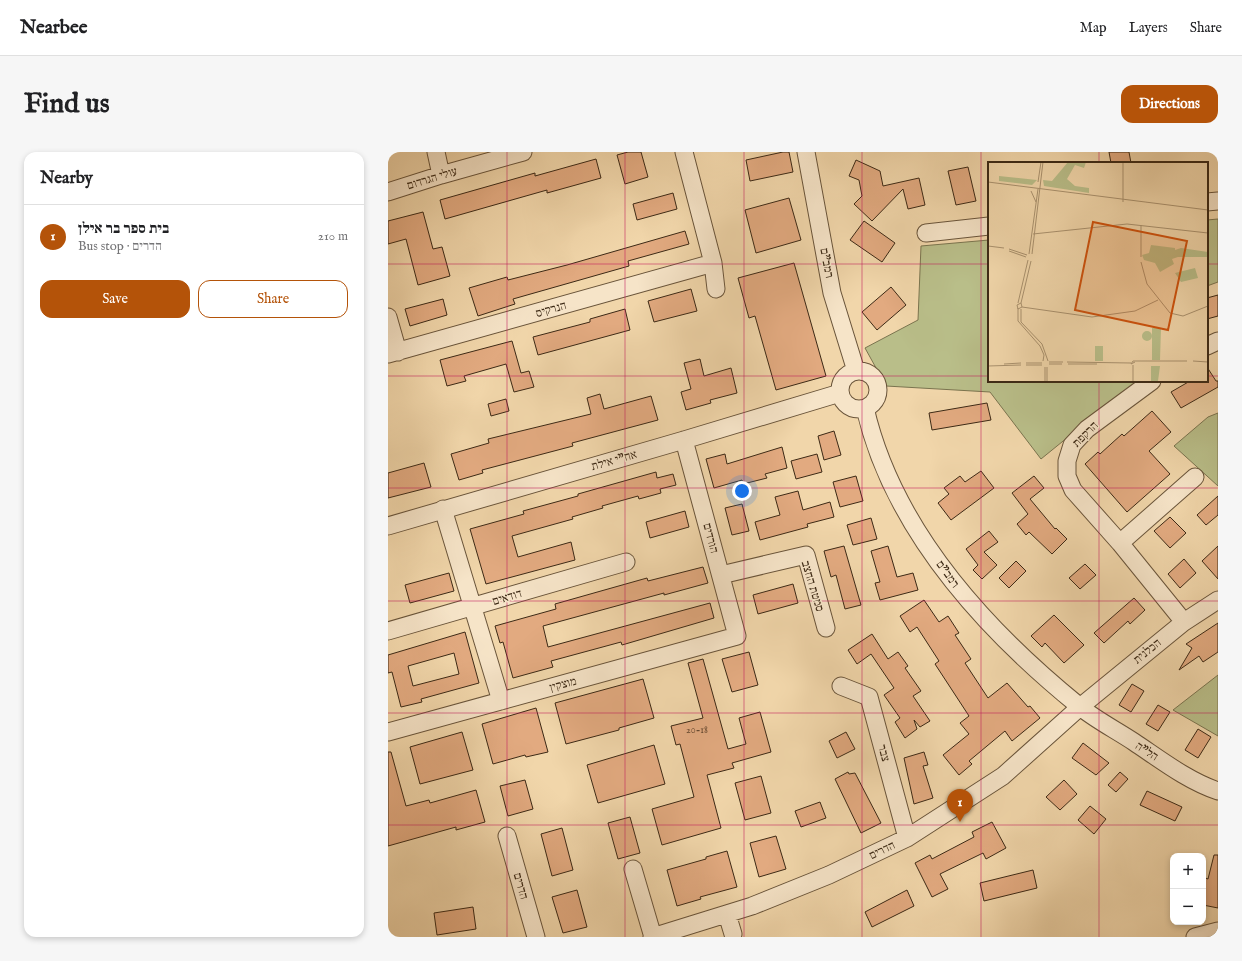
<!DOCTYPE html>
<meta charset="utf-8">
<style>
:root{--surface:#fff;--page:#f6f6f6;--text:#202124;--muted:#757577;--line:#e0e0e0;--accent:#b45309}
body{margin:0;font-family:"IM FELL English","Frank Ruhl Libre",serif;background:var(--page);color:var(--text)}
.controls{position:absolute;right:12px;bottom:12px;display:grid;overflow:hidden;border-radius:8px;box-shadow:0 2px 6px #0003}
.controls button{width:36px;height:36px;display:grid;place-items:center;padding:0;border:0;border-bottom:1px solid var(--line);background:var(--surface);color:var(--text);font:20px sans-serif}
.you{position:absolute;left:354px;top:339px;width:14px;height:14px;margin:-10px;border:3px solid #fff;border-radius:50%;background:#1a73e8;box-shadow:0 0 0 6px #1a73e833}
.badge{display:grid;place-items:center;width:26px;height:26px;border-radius:50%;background:var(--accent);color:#fff;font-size:13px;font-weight:700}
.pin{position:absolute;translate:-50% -33px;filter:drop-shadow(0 1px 2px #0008)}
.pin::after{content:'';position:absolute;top:21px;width:14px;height:12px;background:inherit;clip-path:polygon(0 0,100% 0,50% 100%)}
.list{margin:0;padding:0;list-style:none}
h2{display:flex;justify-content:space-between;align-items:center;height:52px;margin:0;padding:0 16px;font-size:17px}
h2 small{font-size:13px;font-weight:400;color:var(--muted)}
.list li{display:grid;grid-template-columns:26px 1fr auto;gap:12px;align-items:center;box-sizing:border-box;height:64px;padding:0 16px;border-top:1px solid var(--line)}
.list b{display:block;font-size:15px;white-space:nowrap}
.list p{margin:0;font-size:13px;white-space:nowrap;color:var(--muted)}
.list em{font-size:13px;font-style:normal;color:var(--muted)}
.actions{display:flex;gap:8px;padding:12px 16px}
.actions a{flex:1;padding:9px 0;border:1px solid var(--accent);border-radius:12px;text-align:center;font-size:14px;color:var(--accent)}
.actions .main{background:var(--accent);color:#fff}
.map{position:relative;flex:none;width:830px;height:785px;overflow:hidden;border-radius:12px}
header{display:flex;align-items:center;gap:24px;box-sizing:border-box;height:56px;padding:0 20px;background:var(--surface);border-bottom:1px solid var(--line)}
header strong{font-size:19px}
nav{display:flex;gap:22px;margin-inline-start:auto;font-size:14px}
.intro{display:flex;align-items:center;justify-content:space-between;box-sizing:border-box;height:96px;padding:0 24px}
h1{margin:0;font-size:28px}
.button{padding:10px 18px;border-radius:12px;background:var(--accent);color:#fff;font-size:14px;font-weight:700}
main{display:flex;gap:24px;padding:0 24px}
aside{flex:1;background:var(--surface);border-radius:12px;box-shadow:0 2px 6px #0003}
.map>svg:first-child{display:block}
.green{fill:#b9be89;stroke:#7a744f}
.building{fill:#e2aa80;stroke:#3c2915;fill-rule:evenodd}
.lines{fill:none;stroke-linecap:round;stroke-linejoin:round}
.minor-casing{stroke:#69543a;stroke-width:19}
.minor{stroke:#f6e4c8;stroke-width:17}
.grid{fill:none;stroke:#c2185b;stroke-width:1;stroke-opacity:0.55}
.labels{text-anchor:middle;stroke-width:3;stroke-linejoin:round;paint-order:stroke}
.number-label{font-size:10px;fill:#664930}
.street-label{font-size:12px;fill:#3c2915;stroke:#f6e4c8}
.inset-road{fill:none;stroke:#a9916e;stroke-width:1}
.view{fill:#ce520d;fill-opacity:0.15;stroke:#ce520d;stroke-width:2}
.inset-edge{fill:none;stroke:#3c2915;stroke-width:2}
</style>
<header>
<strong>Nearbee</strong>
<nav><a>Map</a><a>Layers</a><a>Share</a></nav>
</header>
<div class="intro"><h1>Find us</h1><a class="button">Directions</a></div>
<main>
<aside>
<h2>Nearby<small></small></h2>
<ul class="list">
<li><span class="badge">1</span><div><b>בית ספר בר אילן</b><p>Bus stop · הדרים</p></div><em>210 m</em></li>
</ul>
<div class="actions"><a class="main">Save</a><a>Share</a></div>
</aside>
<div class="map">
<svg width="830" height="785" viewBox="0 0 830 785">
<rect width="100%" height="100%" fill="#f1d6aa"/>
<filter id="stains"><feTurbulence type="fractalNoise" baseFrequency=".005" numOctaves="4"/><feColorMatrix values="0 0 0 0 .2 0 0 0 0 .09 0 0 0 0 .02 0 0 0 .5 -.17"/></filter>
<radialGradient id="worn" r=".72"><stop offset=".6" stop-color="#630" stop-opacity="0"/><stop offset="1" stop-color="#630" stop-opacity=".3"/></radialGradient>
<path class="green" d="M 830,67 L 830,130 L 819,134 L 819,68 Z
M 601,88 L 601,229 L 749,229 L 653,307 L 602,240 L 498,234 L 477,196 L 530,168 L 533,94 Z
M 830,261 L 830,334 L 786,294 L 820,265 Z
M 830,523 L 830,584 L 785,558 Z"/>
<path class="building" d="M 240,0 L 253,0 L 260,25 L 237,32 L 229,3 Z
M 395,0 L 401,0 L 405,20 L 362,29 L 358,8 Z
M 721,0 L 741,0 L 743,11 L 723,11 Z
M 208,7 L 213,26 L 159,41 L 159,38 L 57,67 L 52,48 L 147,21 L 147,24 Z
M 468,8 L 492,19 L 495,34 L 531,26 L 537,53 L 520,57 L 515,37 L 484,69 L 466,52 L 474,44 L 471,28 L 461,24 Z
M 580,15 L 588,49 L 568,53 L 560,19 Z
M 285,41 L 289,57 L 249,68 L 245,52 Z
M 401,46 L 413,88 L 368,101 L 357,58 Z
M 35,60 L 45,97 L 54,95 L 62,124 L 30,133 L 18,87 L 0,92 L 0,69 Z
M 476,69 L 507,91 L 494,110 L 462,88 Z
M 297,79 L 301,92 L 240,109 L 241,114 L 125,147 L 127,152 L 90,164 L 81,136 L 119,125 L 120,128 L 179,113 Z
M 406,111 L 438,224 L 388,238 L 367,164 L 361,166 L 350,126 Z
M 503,135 L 518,153 L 489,178 L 474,160 Z
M 303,137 L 309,159 L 266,170 L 260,149 Z
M 830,143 L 830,164 L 819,167 L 819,146 Z
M 55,147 L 59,163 L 22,174 L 17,157 Z
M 237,157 L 242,178 L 150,203 L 145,185 L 202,170 L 202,167 Z
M 124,189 L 133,221 L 141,219 L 146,235 L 126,240 L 118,212 L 76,224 L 78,229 L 59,234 L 52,208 Z
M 312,207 L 316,224 L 343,216 L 349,241 L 322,248 L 323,251 L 298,258 L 293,240 L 303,237 L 296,211 Z
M 819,215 L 828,229 L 830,229 L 830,235 L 793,256 L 783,240 L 802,229 L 819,229 Z
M 212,242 L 216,257 L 263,244 L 270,268 L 184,291 L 185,294 L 94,318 L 95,321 L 71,328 L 63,302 L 101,291 L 100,287 L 203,262 L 199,246 Z
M 118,247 L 121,259 L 103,264 L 100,252 Z
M 599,251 L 603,268 L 544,278 L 541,261 Z
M 764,259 L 783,280 L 761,299 L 782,322 L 739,360 L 697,312 L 710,300 L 712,302 L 734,282 L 736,284 Z
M 446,279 L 453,303 L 436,308 L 430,284 Z
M 394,295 L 399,316 L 377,322 L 379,326 L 355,332 L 354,328 L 326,336 L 318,307 L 337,302 L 339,312 Z
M 429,302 L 434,320 L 408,327 L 403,309 Z
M 36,311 L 43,335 L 0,346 L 0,321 Z
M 593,319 L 606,336 L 563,368 L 550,351 L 561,342 L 556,336 L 572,324 L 577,330 Z
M 268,320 L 269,326 L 285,322 L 288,333 L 272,337 L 273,341 L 251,347 L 250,344 L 214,354 L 215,356 L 184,365 L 185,367 L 124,384 L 130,405 L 183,390 L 187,408 L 98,432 L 82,377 L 136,362 L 135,359 L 190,344 L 190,342 Z
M 468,324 L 475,349 L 452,355 L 445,330 Z
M 646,324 L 656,336 L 642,347 L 667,377 L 668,376 L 679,387 L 664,402 L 641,380 L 638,383 L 629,372 L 640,362 L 624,341 Z
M 410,339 L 415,358 L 442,350 L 446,365 L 419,372 L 420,375 L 372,388 L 367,370 L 392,363 L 387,345 Z
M 830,344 L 830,363 L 818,373 L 809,363 Z
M 354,352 L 361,379 L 344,383 L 337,356 Z
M 297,359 L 301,375 L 262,386 L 258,370 Z
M 782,365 L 798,381 L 782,396 L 766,379 Z
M 483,366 L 489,387 L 465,393 L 459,373 Z
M 601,379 L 610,390 L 596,400 L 609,413 L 594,427 L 585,418 L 590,413 L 578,397 Z
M 456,394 L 473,453 L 457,457 L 448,423 L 443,425 L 436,399 Z
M 500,394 L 509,425 L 525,421 L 530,438 L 492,448 L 487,431 L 492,430 L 483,399 Z
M 830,394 L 830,427 L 814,409 Z
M 796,407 L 808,421 L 792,436 L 780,422 Z
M 628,409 L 638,419 L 621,436 L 611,426 Z
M 697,412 L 708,423 L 692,437 L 681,426 Z
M 315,415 L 320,431 L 276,443 L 276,441 L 155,474 L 160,495 L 322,451 L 326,466 L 234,493 L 233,490 L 163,509 L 165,515 L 125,526 L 115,490 L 112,491 L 107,474 L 168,457 L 167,452 L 220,437 L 259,426 L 260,429 Z
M 61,421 L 66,439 L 22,451 L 17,433 Z
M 405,432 L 410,451 L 370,462 L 365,443 Z
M 746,446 L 757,458 L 742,472 L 740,469 L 716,491 L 706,481 Z
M 536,448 L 551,470 L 560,464 L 571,481 L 567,483 L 583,507 L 577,511 L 600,546 L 619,531 L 640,555 L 642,554 L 652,566 L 624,589 L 617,579 L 581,609 L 584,612 L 571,623 L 555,603 L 581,582 L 572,571 L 581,564 L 547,512 L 551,509 L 529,475 L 522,480 L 512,464 Z
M 666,463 L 696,493 L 676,511 L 657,491 L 654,495 L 643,484 Z
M 830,471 L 830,500 L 815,510 L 811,504 L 791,518 L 804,496 L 798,492 Z
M 77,480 L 91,531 L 33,547 L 34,550 L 13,555 L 4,520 L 0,521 L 0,503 ZM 66,501 L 71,522 L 25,534 L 20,514 Z
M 484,482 L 500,507 L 510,500 L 520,514 L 517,516 L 533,539 L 525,544 L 542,569 L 532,575 L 526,568 L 529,577 L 517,586 L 507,570 L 512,566 L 496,543 L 506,536 L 483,502 L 469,512 L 460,498 Z
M 361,500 L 370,533 L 344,540 L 334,507 Z
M 315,507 L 340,597 L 358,592 L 351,566 L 372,560 L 383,600 L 344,611 L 346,616 L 319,623 L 333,676 L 274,693 L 264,657 L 306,645 L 292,592 L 288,593 L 283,574 L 315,566 L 300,511 Z
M 255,527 L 266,566 L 231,576 L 231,578 L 178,592 L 167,551 Z
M 744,532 L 756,539 L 743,560 L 731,553 Z
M 770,553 L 782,560 L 770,579 L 758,572 Z
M 148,556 L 160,600 L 138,605 L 137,603 L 105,612 L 94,572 Z
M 810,577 L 823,585 L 810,606 L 797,598 Z
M 74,580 L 85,618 L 32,632 L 22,595 Z
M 458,580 L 467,597 L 449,606 L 441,589 Z
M 695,591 L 721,611 L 708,623 L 684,606 Z
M 266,593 L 277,632 L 210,651 L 199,613 Z
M 0,600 L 3,600 L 18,654 L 41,648 L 42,651 L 88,638 L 97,670 L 68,678 L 68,675 L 0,694 Z
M 536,600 L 540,613 L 535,614 L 545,646 L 526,652 L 516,606 Z
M 460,620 L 461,622 L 467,621 L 493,671 L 473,681 L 447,627 Z
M 732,620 L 740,627 L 728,640 L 720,633 Z
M 373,624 L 383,661 L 357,668 L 347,631 Z
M 137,628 L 145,657 L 120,664 L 112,634 Z
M 676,628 L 689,642 L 672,658 L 658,645 Z
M 759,639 L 794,655 L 787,669 L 752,653 Z
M 432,650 L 438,666 L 413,675 L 407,659 Z
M 702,654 L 718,667 L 706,682 L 690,668 Z
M 242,665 L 252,701 L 230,707 L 220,671 Z
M 604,670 L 618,696 L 598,707 L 595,701 L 552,722 L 560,737 L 544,745 L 527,711 L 542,703 L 544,707 L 586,685 L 584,680 Z
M 174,676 L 185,718 L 164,724 L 153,682 Z
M 388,684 L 398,717 L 371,725 L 362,691 Z
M 339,699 L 349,735 L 312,745 L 313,747 L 289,754 L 279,718 L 318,707 L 318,705 Z
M 826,703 L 830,703 L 830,756 L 815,753 L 815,725 L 820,727 Z
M 645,718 L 649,736 L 596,749 L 592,731 Z
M 189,738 L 199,775 L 175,781 L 164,745 Z
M 519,738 L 526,754 L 484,775 L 477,760 Z
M 85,755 L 88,777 L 49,783 L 46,761 Z"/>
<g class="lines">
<defs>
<path id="minor" d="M 48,0 L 53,23
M 296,0 L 325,111 L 328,137
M 418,0 L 444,141 L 468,219
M 0,40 L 53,23 L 135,0
M 819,50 L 830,49
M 538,81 L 601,74
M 0,165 L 10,200
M 819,194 L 830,189
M 0,202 L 325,111
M452 238a19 19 0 1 1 38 0a19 19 0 1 1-38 0Z
M 764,229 L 699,277 L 684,293 L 679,309 L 679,324 L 685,338 L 732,391 L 796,470
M 477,256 C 505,378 596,477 691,554 C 708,568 728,578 746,590 C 773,608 800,629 830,639
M 55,357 L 113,549
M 0,374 L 296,288 L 452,241
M 732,391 L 807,325
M 333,423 L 418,403 L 438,476
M 0,479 L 238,410
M 453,534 L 481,545 L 519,686
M 0,580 L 349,484 L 296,288
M 119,684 L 148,785
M 245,717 L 265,785
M 339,762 L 345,782
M 264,785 L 364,754 L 441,723 L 519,686 L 615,624 L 692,555 L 796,470 L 830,448
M 807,785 L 830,779"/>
</defs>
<use href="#minor" class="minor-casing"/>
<use href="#minor" class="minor"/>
</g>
<path class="grid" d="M 119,0 L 119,785M 237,0 L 237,785M 356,0 L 356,785M 474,0 L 474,785M 593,0 L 593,785M 711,0 L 711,11M 0,112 L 601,112M 819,112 L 830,112M 0,224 L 601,224M 819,224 L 830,224M 711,229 L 711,785M 0,336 L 830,336M 0,449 L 830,449M 0,561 L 830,561M 0,673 L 830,673"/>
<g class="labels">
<g class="number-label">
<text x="309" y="581">20-18</text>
</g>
<g class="street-label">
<text transform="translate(44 26) rotate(-17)" y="4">עולי הגרדום</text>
<text transform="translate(439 111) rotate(79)" y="4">רמב"ם</text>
<text transform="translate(163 157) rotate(-16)" y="4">הנרקיס</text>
<text transform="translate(697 282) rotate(-45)" y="4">הרקפת</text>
<text transform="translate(226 308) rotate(-16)" y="4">אח"י אילת</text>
<text transform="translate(323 386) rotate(75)" y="4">הורדים</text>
<text transform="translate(560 422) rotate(54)" y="4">רמב"ם</text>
<text transform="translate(425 434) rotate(73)" y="4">סמטת החצב</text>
<text transform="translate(119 445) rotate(-17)" y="4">דודאים</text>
<text transform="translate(759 499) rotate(-39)" y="4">הכלנית</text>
<text transform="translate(175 532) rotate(-15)" y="4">מוצקין</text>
<text transform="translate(759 599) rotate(33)" y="4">הל"ה</text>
<text transform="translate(496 601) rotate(75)" y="4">צבר</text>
<text transform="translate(494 698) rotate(-26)" y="4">הדרים</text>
<text transform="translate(133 734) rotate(74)" y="4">הדרים</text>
</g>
</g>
<g transform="translate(600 10)">
<rect width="220" height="220" fill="#f1d6aa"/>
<path d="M 80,0 L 98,0 L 96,6 L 87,3 L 79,17 L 87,24 L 101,26 L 101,31 L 56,24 L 55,18 L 64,19 ZM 11,14 L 49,18 L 44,23 L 11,19 ZM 163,83 L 187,86 L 187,88 L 193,86 L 220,90 L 220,95 L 190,95 L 184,97 L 186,102 L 172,110 L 167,101 L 156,98 L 154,93 L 161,91 ZM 207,106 L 210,116 L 193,120 L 187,111 ZM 164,166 L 173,166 L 172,198 L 164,198 ZM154 174a5 5 0 1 1 10 0a5 5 0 1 1-10 0ZM 107,184 L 115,184 L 115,199 L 107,199 ZM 163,204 L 172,204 L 170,219 L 173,220 L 163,219 Z" fill="#b9be89"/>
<path class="inset-road" d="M 0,20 L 220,48M 50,20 L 53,0M 43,29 L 48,40M 135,40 L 135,0M 153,63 L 153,95M 45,72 L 139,62 L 220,71M 0,84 L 16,86M 21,87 L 39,93M 21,89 L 38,95M 41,92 L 50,27M 44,92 L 55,0M 153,100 L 159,122 L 182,151 L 195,154 L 220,144M 30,141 L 40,98M 33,141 L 29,143 L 30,147 L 34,145 L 33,141 L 43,99M 34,145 L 104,155 L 147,149 L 170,138M 30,146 L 30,159 L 52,184 L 56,193 L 55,199M 33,147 L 33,160 L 54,182 L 60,199M 205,199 L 220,200M 61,200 L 75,200M 79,200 L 143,201M 147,200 L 143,202 L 145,199 L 199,199M 38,201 L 54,201M 16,202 L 33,201M 61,202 L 74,202M 80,202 L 109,202M 38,203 L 54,203M 145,203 L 145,220M 0,204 L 33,203M 57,205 L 57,220M 59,205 L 59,220"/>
<path class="view" d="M 105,60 L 199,79 L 180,168 L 87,148 Z"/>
<rect width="220" height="220" class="inset-edge"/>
</g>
<rect width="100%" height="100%" filter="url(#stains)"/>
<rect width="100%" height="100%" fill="url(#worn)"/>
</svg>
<div class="controls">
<button>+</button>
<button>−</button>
</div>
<div class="you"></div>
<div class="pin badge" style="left:572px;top:670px">1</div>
</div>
</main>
